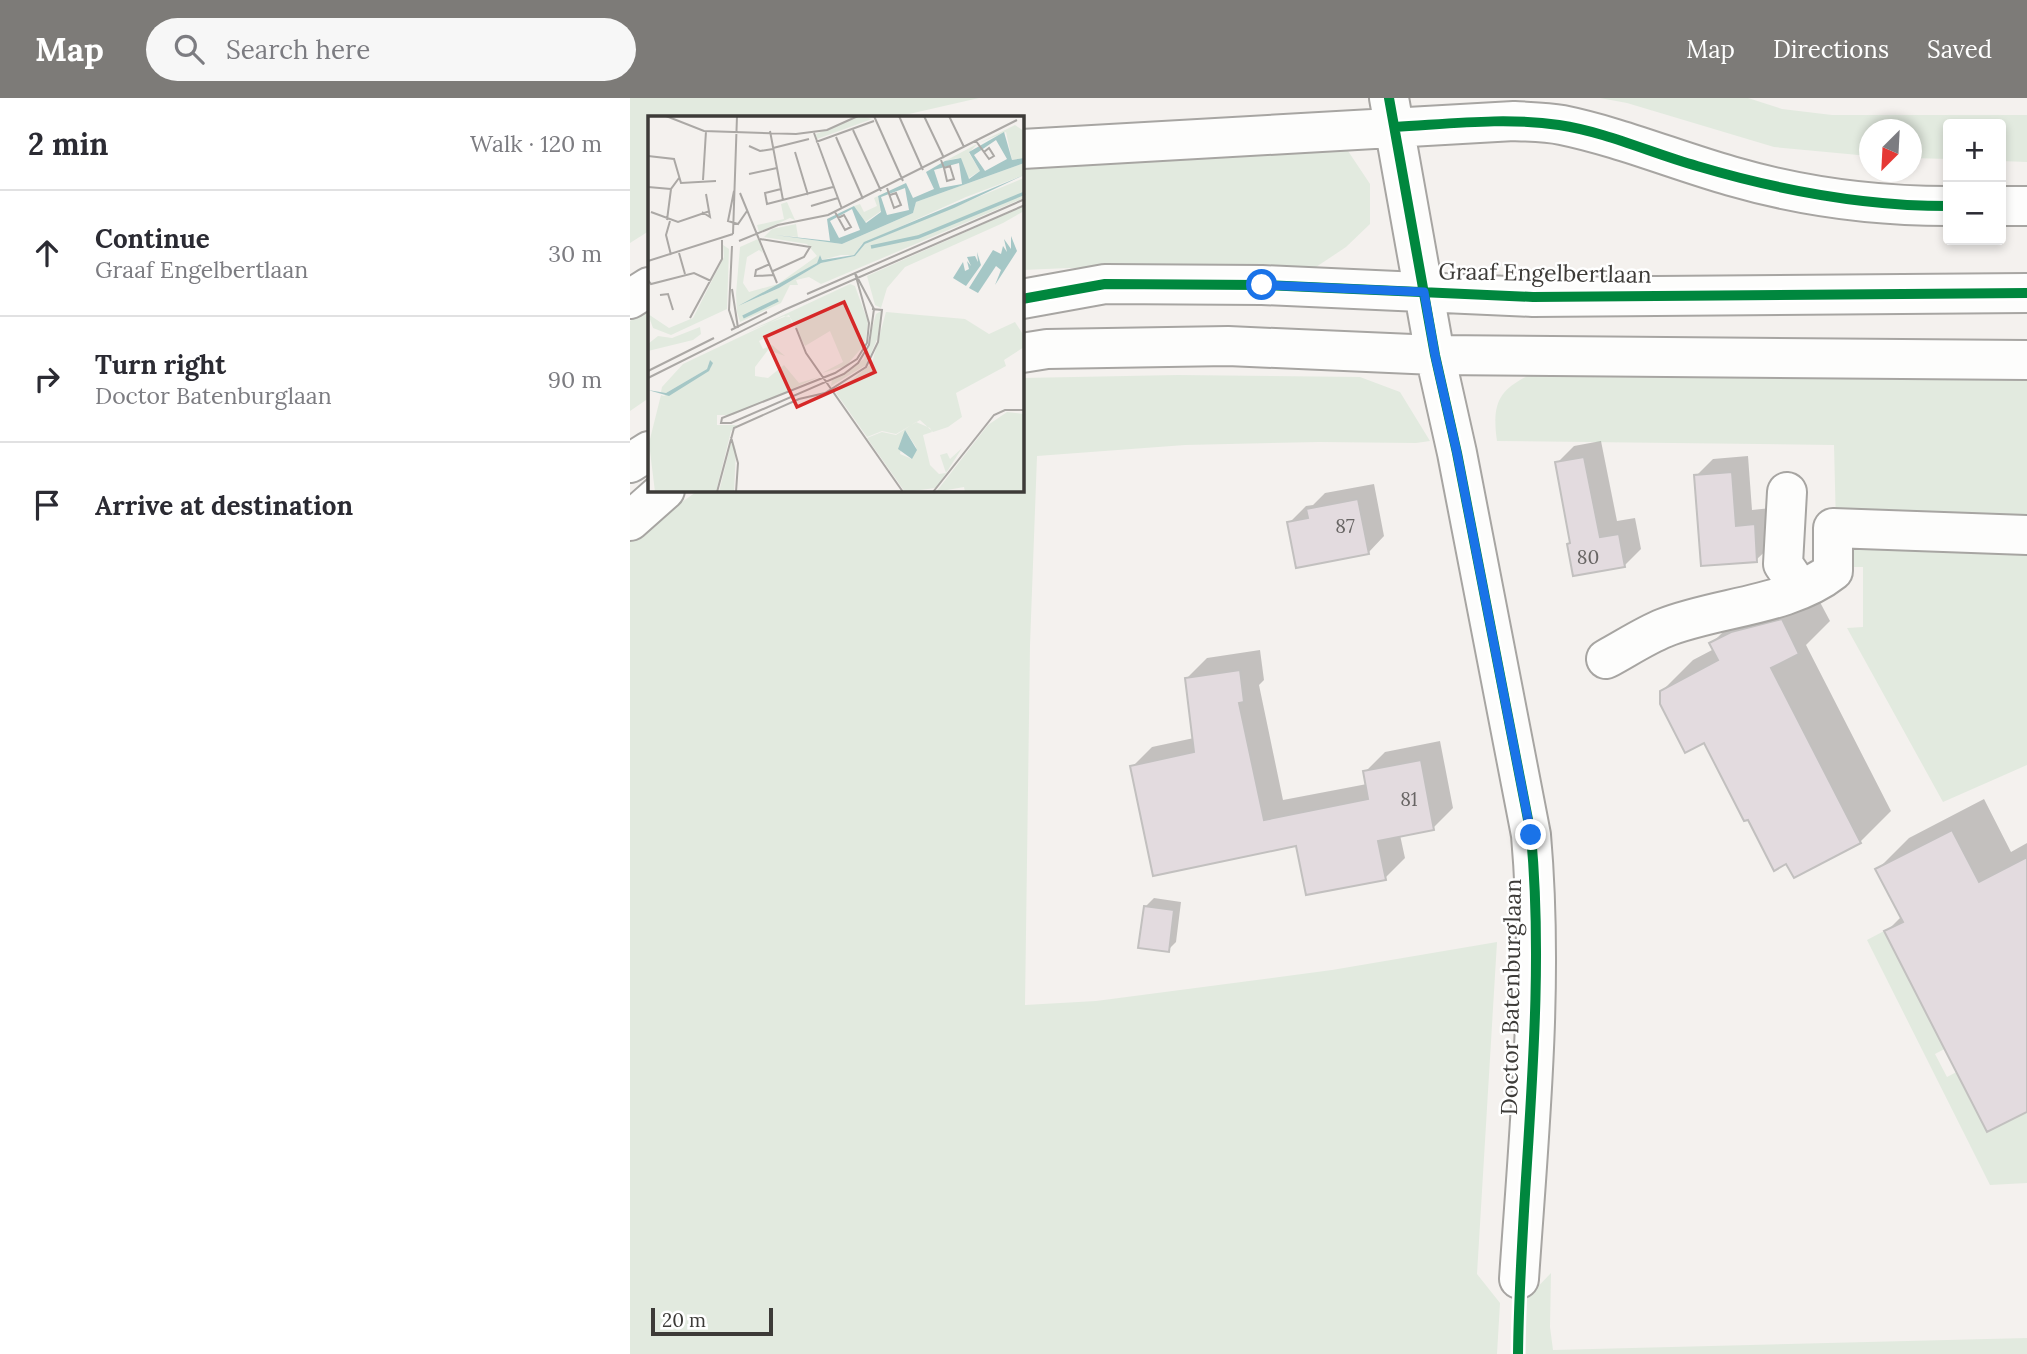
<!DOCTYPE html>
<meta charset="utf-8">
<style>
:root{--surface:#fff;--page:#f7f7f7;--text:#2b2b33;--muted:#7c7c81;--line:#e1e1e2;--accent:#7d7b78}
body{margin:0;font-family:Lora,serif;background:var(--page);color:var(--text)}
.controls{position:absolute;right:21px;top:21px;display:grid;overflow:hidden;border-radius:7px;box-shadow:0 4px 10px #0003}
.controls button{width:63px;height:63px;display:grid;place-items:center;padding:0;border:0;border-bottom:2px solid var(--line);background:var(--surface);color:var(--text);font:35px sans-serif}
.compass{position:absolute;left:1229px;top:21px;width:63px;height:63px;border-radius:50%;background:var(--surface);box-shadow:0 4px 10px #0003;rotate:204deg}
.scale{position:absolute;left:21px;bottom:18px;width:122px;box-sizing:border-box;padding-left:7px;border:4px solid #3d3b38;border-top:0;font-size:19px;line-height:24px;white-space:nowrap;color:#3d3b38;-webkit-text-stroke:5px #fff;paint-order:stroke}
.stop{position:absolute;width:21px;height:21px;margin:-16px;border:5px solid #1a73e8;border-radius:50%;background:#fff}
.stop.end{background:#1a73e8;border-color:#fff;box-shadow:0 2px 7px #0008}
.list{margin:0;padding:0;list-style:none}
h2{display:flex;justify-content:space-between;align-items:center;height:91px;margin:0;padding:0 28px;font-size:30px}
h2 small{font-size:23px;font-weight:400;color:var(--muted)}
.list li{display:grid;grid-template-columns:46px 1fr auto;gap:21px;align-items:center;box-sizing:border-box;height:126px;padding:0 28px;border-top:2px solid var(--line)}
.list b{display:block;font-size:26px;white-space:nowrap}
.list p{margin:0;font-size:23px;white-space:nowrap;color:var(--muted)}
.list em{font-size:23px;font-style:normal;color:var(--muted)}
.icon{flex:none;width:38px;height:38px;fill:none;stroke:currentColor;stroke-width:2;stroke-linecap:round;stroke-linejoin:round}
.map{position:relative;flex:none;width:1397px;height:1256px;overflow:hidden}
header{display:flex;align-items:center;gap:42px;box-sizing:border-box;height:98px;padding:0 35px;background:var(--accent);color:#fff}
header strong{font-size:33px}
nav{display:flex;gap:38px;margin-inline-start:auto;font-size:24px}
.search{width:490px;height:63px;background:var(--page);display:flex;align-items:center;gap:18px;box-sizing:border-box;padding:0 24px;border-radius:38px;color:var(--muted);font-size:26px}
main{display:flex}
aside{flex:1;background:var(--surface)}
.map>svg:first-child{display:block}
.green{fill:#e2eadf}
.shadow{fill:#0003}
.building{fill:#e3dbdf;stroke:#c2c0bf;stroke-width:2}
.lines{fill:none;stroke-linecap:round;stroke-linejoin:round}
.minor-casing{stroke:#a7a5a2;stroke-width:42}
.minor{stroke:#fdfdfc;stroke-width:38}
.cycleway-casing{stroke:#fff;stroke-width:15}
.cycleway{stroke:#00873e;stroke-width:10}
.route{stroke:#1a73e8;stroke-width:9}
.labels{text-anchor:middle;stroke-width:5;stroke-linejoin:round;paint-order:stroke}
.number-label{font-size:19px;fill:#686564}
.street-label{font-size:23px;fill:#3d3b38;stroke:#fff}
.inset-river{fill:none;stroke:#a5c7c6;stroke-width:3.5}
.inset-road{fill:none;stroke:#aba8a5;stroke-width:2}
.view{fill:#d62828;fill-opacity:0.15;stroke:#d62828;stroke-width:3.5}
.inset-edge{fill:none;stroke:#3d3b38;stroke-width:3.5}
</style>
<header>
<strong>Map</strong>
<div class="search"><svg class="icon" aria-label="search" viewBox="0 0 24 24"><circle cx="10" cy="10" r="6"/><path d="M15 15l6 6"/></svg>Search here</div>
<nav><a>Map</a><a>Directions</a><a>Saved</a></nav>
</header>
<main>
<aside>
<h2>2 min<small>Walk · 120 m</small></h2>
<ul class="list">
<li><svg class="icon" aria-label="ahead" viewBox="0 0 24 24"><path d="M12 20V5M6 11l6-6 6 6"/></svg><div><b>Continue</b><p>Graaf Engelbertlaan</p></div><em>30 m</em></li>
<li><svg class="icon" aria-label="right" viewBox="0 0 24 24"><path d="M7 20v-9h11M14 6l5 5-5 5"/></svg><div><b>Turn right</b><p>Doctor Batenburglaan</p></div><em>90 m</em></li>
<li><svg class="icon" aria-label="arrive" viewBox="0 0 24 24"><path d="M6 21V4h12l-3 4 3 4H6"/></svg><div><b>Arrive at destination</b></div></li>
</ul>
</aside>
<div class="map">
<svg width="1397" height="1256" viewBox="0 0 1397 1256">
<rect width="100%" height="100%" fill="#f4f1ee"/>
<path class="green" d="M 0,0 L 349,0 L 266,19 L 19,19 L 19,133 L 0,145 Z
M 970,0 L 1118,0 L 1152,11 L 1202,17 L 1397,17 L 1397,64 L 1371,63 L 1371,26 L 1318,26 L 1318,61 L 1282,60 L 1282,32 L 1240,32 L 1239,58 L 1144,49 L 997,5 Z
M 659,41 L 718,53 L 740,86 L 740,126 L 716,149 L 686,169 L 567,173 L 439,170 L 392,172 L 392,71 Z
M 19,211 L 19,300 L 0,313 L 0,223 Z
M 1397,272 L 1397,667 L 1313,704 L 1217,530 L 1233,529 L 1233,469 L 1207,469 L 1204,347 L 867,343 C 861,301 871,290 908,273 Z
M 548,277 L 730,279 L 770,294 L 800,343 L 786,345 L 689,344 L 555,347 L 407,358 L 400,547 L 395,907 L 466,903 L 702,872 L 867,844 L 847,1176 L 870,1205 L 867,1256 L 0,1256 L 0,444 L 16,429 L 69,392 L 392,392 L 392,280 Z
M 1254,833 L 1307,937 L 1347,917 L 1354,930 L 1305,956 L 1317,979 L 1365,954 L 1332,987 L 1357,1034 L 1397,1014 L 1397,1085 L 1360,1087 L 1237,842 Z
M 921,1175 L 920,1229 L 923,1252 L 1397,1240 L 1397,1256 L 893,1256 L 896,1201 Z"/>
<path class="shadow" d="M 971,343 L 987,423 L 1005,420 L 1011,451 L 995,467 L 942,443 L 927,365 L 944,348 Z
M 1118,358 L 1122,412 L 1141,410 L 1143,446 L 1126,462 L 1066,378 L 1083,361 Z
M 744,386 L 754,438 L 738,455 L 659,425 L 676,408 L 683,407 L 695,395 Z
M 1183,491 L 1200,523 L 1176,547 L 1261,713 L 1230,744 L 1075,643 L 1031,594 L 1063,562 L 1084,551 L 1082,545 L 1113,514 Z
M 630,552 L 634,582 L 629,587 L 653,702 L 737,686 L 735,674 L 755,654 L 810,643 L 823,710 L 803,730 L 770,737 L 775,760 L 755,780 L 502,669 L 522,649 L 564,640 L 557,580 L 577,560 Z
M 1354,701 L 1381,754 L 1397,745 L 1397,1012 L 1256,834 L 1272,818 L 1248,771 L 1279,740 Z
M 524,800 L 551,804 L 546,844 L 538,852 L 516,808 Z"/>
<path class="building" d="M 954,359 L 970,439 L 989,436 L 995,469 L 943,478 L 937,446 L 940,445 L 925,364 Z
M 1102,374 L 1106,428 L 1125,426 L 1127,464 L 1071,468 L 1064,377 Z
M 728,401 L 739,456 L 666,470 L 657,424 L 678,420 L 676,411 Z
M 1152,521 L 1169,556 L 1141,570 L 1231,745 L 1164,780 L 1156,766 L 1144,773 L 1118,722 L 1114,723 L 1074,645 L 1055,655 L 1030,606 L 1030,593 L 1088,562 L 1079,545 L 1101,534 Z
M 610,572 L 614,604 L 609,605 L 634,722 L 738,701 L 733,673 L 791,662 L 804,732 L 748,743 L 756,782 L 676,797 L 666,748 L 523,778 L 500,668 L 564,654 L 555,580 Z
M 1322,732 L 1349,784 L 1397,759 L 1397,1014 L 1357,1034 L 1254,833 L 1273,824 L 1245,771 Z
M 514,808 L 544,812 L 539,854 L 508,850 Z"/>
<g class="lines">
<defs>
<path id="minor" d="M 759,0 L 805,257 L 827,355 L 901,737 C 914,885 899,1034 889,1181
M 392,51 L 884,23 C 900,24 916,24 932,27 C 990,39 1045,62 1101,78 C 1170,98 1246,108 1318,108
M 1371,108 L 1397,108
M 0,201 L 19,189
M 392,201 L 475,186 L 632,187 L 903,199 L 1397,195
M 392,255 L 417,251 L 598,248 L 805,257 L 1397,262
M 0,365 L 19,353
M 1157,394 L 1153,466 L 1170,491
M 0,423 L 35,392
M 976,561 C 995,551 1014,538 1034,530 C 1086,509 1159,508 1203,473 L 1203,430 L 1397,437"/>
</defs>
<use href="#minor" class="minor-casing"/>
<use href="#minor" class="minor"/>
<defs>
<path id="cycleway" d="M 759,0 L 805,257 L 827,355 L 901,737 C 917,910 890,1083 888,1256
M 765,29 C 819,26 875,19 929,27 C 976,34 1021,55 1067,68 C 1148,92 1233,108 1318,108
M 392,201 L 475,186 L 632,187 L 903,199 L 1397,195"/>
</defs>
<use href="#cycleway" class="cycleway-casing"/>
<use href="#cycleway" class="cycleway"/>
</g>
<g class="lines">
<path class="route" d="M 632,187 L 794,194 L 805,257 L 827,355 L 901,737"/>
</g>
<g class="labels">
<g class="number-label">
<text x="715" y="435">87</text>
<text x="958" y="466">80</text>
<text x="779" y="708">81</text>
</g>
<g class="street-label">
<text transform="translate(915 175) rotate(1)" y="8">Graaf Engelbertlaan</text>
<text transform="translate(881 899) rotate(-89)" y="8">Doctor Batenburglaan</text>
</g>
</g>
<g transform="translate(18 18)">
<rect width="376" height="376" fill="#f4f1ee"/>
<path d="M 213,0 L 224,3 L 169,23 L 168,18 ZM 367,9 L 376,15 L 376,42 L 364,44 L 358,16 L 331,27 ZM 329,28 L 321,37 L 332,55 L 319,63 L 311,42 L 297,45 ZM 376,47 L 376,59 L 318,81 L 214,128 L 206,139 L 193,139 L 174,144 L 172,139 L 169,147 L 131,170 L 90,190 L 131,172 L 173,147 L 207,140 L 217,128 L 376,62 L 376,82 L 173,168 L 161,161 L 148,164 L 150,169 L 142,169 L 133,187 L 92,206 L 89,196 L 88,178 L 92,131 L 110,123 L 115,137 L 111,134 L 99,141 L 95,167 L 101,176 L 130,168 L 169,140 L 159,128 L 116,121 L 124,113 L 148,108 L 150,121 L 127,119 L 194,128 L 265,97 L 268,86 ZM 230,80 L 233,95 L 216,107 L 206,90 L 212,88 L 216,96 L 229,90 L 226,82 ZM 139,86 L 147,104 L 142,102 L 111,116 L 109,109 L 136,103 L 133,88 ZM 376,90 L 376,95 L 355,107 L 257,151 L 239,172 L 233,192 L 227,189 L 219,160 ZM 75,129 L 81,133 L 79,193 L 23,219 L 5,212 L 0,198 L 21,212 L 45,202 L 76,141 ZM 202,168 L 207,170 L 220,206 L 217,228 L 198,250 L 174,257 L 195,246 L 182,215 L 157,230 L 141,199 L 99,216 ZM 233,195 L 230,221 L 218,249 L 183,270 L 184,264 L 216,243 L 228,198 ZM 238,196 L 317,203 L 341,218 L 367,206 L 376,220 L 376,231 L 356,244 L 358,250 L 308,277 L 314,301 L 300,311 L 285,316 L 272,304 L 248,318 L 234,315 L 219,321 L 188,277 L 224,247 ZM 136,200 L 142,201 L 146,213 L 144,209 L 111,225 L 115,233 L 124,229 L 137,240 L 120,234 L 107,251 L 107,260 L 120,262 L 136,249 L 151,267 L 171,261 L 85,299 L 69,299 L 69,309 L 89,309 L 83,315 L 68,376 L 7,376 L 1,327 L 13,279 L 16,280 L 63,252 L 62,244 L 59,253 L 18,277 L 13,276 L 14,271 L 35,248 ZM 52,211 L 53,218 L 45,224 L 0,235 L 0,228 L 10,220 L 24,222 ZM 359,296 L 376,298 L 376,376 L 317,376 L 316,371 L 288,376 L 340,309 ZM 268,306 L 282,312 L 284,316 L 275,319 L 282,349 L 291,358 L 298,357 L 292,339 L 299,337 L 302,343 L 314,332 L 293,365 L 287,372 L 257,376 L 219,322 L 234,316 L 248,319 ZM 257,314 L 268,331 L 264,343 L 252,338 ZM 84,323 L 88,334 L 86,376 L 71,376 Z" fill="#e2eadf" fill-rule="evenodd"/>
<path d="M 356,16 L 364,44 L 376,42 L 376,47 L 268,86 L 265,97 L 194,128 L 127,119 L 182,125 L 179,103 L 206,90 L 218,107 L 233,96 L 230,80 L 258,67 L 265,82 L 286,73 L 278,56 L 297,45 L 313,42 L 321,63 L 332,55 L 321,36 ZM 348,24 L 359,43 L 337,55 L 326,39 ZM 311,47 L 314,68 L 292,72 L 286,54 ZM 257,72 L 261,94 L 239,99 L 233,81 ZM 204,93 L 212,114 L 191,122 L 182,105 ZM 376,59 L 306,92 L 217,128 L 207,140 L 173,147 L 131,172 L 90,190 L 169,147 L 172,139 L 174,144 L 206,139 L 216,126 ZM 363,120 L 369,135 L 347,169 L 353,154 L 348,150 L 330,177 L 321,172 L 345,134 L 353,138 L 355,130 L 359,136 L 356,123 L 363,133 ZM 329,136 L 333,149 L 318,170 L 305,162 L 315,146 L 317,155 L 321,153 L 319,145 L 323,150 L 319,141 L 327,140 L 330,146 ZM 62,244 L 65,247 L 61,255 L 21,280 L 0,274 L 18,277 L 59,253 ZM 257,314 L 269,334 L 264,343 L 250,333 Z" fill="#a5c7c6" fill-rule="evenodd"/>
<path class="inset-river" d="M 223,131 L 270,121 L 377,77M 95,201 L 130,184"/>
<path class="inset-road" d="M 18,0 L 56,15 L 148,18 L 179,14 L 210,0M 226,0 L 255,65M 251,0 L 275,54M 276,0 L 296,42M 301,0 L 316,31M 205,14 L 233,75M 122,15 L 135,84M 166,17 L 194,93M 188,21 L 215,83M 328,25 L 341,43 L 346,40 L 341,32 L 336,36M 168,26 L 226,5M 101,30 L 112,35 L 125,33M 125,32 L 161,23M 147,36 L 160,79M 0,40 L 26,43 L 33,67 L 68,65M 293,44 L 296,52 L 299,65 L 306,63 L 302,50 L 296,52M 101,58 L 129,52M 55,64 L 58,15M 0,71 L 23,73M 239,72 L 246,92 L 253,89 L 248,77 L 242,79M 133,73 L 117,77 L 119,88 L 185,71M 86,75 L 80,105 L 90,108 L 99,95M 92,77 L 129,167M 163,90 L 190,82M 3,96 L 30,106 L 62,95M 54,96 L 62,101 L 58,78M 187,96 L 197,114 L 203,111 L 196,99 L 190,102M 19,104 L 23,73 L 31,62M 22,105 L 18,119 L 23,139M 85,118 L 89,0M 112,123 L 162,131 L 156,141 L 125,155M 91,125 L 130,109 L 180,99 L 369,4M 84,130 L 81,194 L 87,212M 31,137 L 37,158M 0,145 L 85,118M 122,148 L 108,154 L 107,160 L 126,159M 207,157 L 226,193 L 221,229 L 210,247 L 196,258 L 83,307 L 73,307 L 74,302 L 187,257 L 209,243 L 219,227 L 221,207 ZM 0,164 L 3,168 L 46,157 L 63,165M 84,173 L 90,212M 159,178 L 377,83M 12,179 L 20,178 L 25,194M 42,202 L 74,143 L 74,124M 148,212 L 158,237 L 255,376M 83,214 L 119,196M 0,255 L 66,222M 0,262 L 136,194 L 377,89M 83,321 L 90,347 L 88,376M 69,376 L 86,312 L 151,283 L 177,277 L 218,251 L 230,226 L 234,194 L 224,193M 285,376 L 346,299 L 357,294 L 377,294"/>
<path class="view" d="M 196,186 L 227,256 L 149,291 L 117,221 Z"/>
<rect width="376" height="376" class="inset-edge"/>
</g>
</svg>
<div class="controls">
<button>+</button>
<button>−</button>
</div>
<svg class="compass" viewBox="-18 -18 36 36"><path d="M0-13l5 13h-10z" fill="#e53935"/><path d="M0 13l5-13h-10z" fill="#7c7c81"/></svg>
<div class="scale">20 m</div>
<div class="stop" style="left:632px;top:187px"></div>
<div class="stop end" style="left:901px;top:737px"></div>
</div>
</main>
